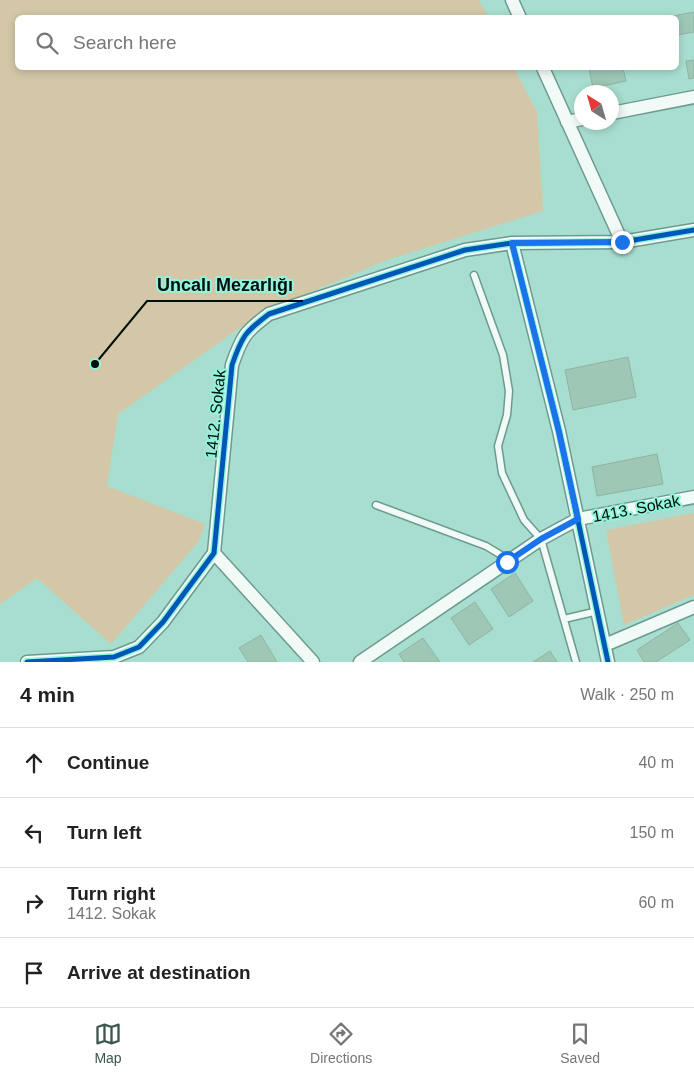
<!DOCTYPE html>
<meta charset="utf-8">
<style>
:root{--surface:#fff;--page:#f2f2f2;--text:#222;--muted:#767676;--line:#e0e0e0;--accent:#3b5750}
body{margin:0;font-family:Arial,sans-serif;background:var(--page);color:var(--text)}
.compass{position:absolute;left:574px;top:85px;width:45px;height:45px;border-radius:50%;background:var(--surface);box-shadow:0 2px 8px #0003;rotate:323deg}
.stop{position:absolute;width:15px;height:15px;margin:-11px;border:4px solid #1a73e8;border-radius:50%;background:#fff}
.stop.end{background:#1a73e8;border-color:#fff;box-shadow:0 1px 5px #0008}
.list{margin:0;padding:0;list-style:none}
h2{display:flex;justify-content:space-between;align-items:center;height:65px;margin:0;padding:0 20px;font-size:21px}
h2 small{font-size:16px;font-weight:400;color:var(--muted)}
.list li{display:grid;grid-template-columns:32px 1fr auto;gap:15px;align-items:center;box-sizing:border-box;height:70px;padding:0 20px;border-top:1px solid var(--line)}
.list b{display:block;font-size:19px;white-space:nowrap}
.list p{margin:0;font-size:16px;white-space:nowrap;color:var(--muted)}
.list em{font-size:16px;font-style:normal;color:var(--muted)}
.icon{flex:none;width:28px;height:28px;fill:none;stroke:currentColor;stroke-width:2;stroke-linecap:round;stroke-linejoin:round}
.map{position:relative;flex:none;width:694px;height:662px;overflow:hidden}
.search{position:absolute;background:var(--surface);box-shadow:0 2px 8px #0003;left:15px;right:15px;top:15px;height:55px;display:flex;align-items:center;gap:12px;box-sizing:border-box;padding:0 18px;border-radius:8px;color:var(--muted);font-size:19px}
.sheet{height:345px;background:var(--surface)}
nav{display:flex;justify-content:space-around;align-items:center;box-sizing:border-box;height:70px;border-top:1px solid var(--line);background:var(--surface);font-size:14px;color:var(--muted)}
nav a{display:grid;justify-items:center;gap:2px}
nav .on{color:var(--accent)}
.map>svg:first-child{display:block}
.green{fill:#d4c7a8}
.building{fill:#9ec7b6;stroke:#8eb4a5}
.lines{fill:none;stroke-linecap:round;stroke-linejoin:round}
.lane-casing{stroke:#6c9a8f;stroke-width:9}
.street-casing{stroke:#6c9a8f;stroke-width:15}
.lane{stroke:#f2faf8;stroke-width:6}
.street{stroke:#f2faf8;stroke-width:12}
.cycleway-casing{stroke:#92f4da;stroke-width:8}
.cycleway{stroke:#0057b8;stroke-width:5}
.route{stroke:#1a73e8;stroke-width:6}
.labels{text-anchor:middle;stroke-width:4;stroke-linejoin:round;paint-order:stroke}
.street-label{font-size:16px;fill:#000f0b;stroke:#92f4da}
.leader{fill:none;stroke:#000f0b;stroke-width:2}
.callout-dot{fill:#000f0b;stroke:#92f4da;stroke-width:2}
.callout-label{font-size:18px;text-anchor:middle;font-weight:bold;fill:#000f0b;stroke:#92f4da;stroke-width:4;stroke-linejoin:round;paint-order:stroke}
</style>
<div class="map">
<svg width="694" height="662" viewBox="0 0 694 662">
<rect width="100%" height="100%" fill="#a8ded0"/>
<path class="green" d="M 0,0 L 479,0 L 488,17 L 18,18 L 18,68 L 514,68 L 537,112 L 543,211 L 387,260 L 261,313 L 118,414 L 107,486 L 205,524 L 199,541 L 111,644 L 37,578 L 0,604 Z
M 694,513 L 694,595 L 624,625 L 606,530 Z"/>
<path class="building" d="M 694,12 L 694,32 L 677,35 L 676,18 L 674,18 L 673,16 Z
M 694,60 L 694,78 L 689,79 L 686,61 Z
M 589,68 L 623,68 L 626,81 L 593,88 Z
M 628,357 L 636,397 L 573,410 L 565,370 Z
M 657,454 L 663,484 L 597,496 L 592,467 Z
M 515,573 L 533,601 L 509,617 L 491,589 Z
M 475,602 L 493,629 L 469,645 L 451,618 Z
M 678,623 L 690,640 L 656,662 L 644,662 L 637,650 Z
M 261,635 L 277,662 L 248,662 L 239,648 Z
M 423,638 L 440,662 L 404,662 L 399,654 Z
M 550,651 L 557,662 L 533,662 Z"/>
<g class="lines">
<defs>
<path id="lane" d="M 474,275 L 503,355 L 509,391 L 507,415 L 498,446 L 502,473 L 524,520 L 541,539 L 576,662
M 376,505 L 486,546 L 501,555 L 507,562
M 564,619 L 598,611"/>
<path id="street" d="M 512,0 L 520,18
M 543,68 L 622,242
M 612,113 L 694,97
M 567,122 L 582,119
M 512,243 L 559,431 L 608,662
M 214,553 L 313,662
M 605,645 L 694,607
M 27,662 L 114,657 L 139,647 L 163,622 L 214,553 L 232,365 C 242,336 245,332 269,314 L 465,250 L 512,243 L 622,242 L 694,230
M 360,662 L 541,539 L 578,519 L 694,497"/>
</defs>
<use href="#lane" class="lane-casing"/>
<use href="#street" class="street-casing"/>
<use href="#lane" class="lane"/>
<use href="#street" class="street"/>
<defs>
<path id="cycleway" d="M 512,243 L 559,431 L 608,662
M 27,662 L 114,657 L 139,647 L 163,622 L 214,553 L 232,365 C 242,336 245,332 269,314 L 465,250 L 512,243 L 622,242 L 694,230"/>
</defs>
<use href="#cycleway" class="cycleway-casing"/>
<use href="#cycleway" class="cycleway"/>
</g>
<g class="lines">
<path class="route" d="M 507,562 L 541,539 L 578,519 L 559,432 L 512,243 L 622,242"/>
</g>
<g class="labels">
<g class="street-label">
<text transform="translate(215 414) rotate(-84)" y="6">1412. Sokak</text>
<text transform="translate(636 508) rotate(-11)" y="6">1413. Sokak</text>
</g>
</g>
<path class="leader" d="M95 364L147 301H303"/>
<circle class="callout-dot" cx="95" cy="364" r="5"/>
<g class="callout-label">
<text x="225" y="291">Uncalı Mezarlığı</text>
</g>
</svg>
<svg class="compass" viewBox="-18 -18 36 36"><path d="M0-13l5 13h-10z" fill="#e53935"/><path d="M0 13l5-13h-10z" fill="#767676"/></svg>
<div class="stop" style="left:507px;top:562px"></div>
<div class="stop end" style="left:622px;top:242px"></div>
<div class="search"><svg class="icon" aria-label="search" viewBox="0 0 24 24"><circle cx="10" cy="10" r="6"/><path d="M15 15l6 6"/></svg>Search here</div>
</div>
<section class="sheet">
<h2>4 min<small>Walk · 250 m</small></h2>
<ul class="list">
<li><svg class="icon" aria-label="ahead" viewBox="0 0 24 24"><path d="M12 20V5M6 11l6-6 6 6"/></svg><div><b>Continue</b></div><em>40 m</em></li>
<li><svg class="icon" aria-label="left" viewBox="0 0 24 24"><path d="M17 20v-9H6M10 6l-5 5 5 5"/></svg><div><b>Turn left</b></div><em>150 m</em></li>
<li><svg class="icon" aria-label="right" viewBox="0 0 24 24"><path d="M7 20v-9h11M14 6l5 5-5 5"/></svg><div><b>Turn right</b><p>1412. Sokak</p></div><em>60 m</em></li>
<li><svg class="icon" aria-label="arrive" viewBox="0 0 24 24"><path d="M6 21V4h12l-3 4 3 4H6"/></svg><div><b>Arrive at destination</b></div></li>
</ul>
</section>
<nav>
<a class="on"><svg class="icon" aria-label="map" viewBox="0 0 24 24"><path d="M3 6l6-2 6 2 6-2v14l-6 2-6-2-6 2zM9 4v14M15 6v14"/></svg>Map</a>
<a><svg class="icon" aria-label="directions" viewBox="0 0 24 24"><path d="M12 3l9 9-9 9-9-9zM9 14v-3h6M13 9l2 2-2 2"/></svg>Directions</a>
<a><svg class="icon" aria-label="saved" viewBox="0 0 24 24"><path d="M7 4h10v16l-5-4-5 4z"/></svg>Saved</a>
</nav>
